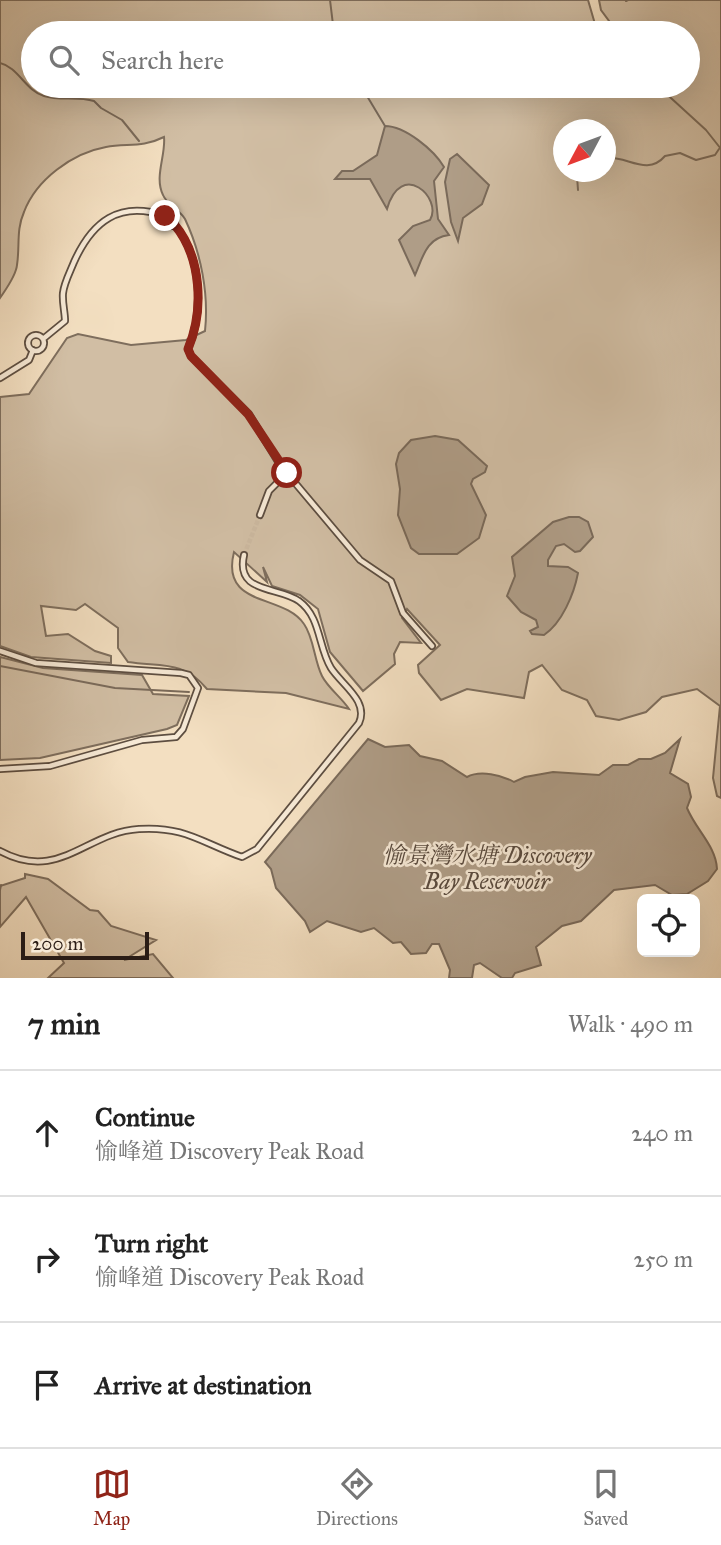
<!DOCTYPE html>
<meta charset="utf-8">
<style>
:root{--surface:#fff;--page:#f2f2f2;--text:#222;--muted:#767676;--line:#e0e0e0;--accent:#8f2418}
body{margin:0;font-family:"IM FELL Great Primer","Noto Serif TC",serif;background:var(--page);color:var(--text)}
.controls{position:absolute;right:21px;bottom:21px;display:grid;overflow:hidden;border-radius:10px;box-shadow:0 7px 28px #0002}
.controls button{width:63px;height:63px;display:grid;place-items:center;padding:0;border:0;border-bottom:2px solid var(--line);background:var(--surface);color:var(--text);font:35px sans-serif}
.compass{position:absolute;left:553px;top:119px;width:63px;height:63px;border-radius:50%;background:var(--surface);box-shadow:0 7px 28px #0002;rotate:229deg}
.scale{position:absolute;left:21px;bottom:18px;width:128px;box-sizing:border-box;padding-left:7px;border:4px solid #2b1d16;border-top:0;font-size:19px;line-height:24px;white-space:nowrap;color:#2b1d16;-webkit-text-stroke:5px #f7ead7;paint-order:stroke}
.stop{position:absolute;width:21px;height:21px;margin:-16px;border:5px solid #8f2418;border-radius:50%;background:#fff}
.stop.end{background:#8f2418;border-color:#fff;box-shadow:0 2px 7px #0008}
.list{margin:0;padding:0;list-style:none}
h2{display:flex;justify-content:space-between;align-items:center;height:91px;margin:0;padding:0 28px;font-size:30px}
h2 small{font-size:23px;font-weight:400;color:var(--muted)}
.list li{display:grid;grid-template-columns:46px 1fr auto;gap:21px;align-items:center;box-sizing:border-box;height:126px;padding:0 28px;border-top:2px solid var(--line)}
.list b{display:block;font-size:26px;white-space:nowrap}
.list p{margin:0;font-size:23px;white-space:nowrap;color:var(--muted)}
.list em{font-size:23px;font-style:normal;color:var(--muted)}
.icon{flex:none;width:38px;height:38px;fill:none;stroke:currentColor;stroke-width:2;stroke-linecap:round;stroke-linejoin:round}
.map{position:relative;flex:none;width:721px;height:978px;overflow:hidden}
.search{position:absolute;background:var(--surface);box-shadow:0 7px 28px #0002;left:21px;right:21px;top:21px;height:77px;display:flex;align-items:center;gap:18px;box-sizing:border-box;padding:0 24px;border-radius:38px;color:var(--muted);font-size:26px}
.sheet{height:469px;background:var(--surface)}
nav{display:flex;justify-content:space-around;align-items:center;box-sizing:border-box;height:98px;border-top:2px solid var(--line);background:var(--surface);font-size:19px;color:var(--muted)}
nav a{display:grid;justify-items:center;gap:4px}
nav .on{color:var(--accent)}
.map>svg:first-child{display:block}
.green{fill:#d1bea4;stroke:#7e6e5d;stroke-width:2;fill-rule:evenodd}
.water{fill:#af9d87;stroke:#7a6a5a;stroke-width:2}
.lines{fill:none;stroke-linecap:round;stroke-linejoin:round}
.stream{stroke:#7a6a5a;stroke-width:2}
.minor-tunnel{stroke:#cbb89f;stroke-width:4.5;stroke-dasharray:4.5 2;stroke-linecap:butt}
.minor-casing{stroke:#5d4e41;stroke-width:8}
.minor{stroke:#f7ead7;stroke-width:4.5}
.route{stroke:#8f2418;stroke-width:9}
.labels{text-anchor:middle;stroke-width:5;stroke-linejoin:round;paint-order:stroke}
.water-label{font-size:23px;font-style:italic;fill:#594a3e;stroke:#f7ead7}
</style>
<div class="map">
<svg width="721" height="978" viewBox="0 0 721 978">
<rect width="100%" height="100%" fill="#f3dfc1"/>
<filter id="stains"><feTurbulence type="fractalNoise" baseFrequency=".00286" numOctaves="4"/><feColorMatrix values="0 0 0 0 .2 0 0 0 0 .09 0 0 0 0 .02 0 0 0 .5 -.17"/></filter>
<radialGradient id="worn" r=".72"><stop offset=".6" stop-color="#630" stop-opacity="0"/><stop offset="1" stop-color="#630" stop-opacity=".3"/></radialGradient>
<path class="green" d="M 0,0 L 588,0 L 595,24 L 603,33 L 33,33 L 33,86 L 688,86 L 688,33 L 618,33 L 601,10 L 599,0 L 721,0 L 721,798 L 717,796 L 713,778 L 720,706 L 697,689 L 662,697 L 646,712 L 619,720 L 596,716 L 587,700 L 562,690 L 542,665 L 529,672 L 524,698 L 467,689 L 441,700 L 419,673 L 418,665 L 440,645 L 407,609 L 402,618 L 421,643 L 400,642 L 394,654 L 395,664 L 363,691 L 330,652 L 318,609 L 300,595 L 272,586 L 263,567 L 267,582 L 234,552 C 220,608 283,593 304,624 C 314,638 314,660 322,676 C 328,688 342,698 349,709 L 286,693 L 207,689 C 183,660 162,667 128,662 L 118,648 L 118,628 L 85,604 L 76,610 L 41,606 L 46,636 L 68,634 L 95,651 L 111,656 L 111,663 L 31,657 L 0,646 L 0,397 L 29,394 L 67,338 L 78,334 L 131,345 L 186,340 L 205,331 C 209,294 201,253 185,219 C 180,210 167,205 163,195 C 154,177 166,155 164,137 C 142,148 127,143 106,147 C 72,153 36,180 24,212 C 16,230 20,246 17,265 C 16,276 6,289 0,298 ZM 564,130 L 606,130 L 606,172 L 564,172 Z
M 0,657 L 43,668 L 142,675 L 153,694 L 189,696 L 177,725 L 167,729 L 40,758 L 0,760 Z
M 25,874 L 48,879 L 90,910 L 98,911 L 111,926 L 156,940 L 124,960 L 153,954 L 173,978 L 48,978 L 64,963 L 26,897 L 0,927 L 0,886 L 25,878 Z"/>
<path class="water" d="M 385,126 C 405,126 434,150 444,167 L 434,181 L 438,219 L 449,235 C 426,238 423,257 415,275 L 399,240 L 413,226 L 430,220 C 443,198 401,159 387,209 L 370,179 L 335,179 L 342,171 L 353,171 L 377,155 Z
M 457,154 L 489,185 L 482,204 L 463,218 L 458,241 L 451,222 L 445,182 L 450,159 Z
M 435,436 L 458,440 L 487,466 L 485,472 L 473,479 L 471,484 L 486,515 L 479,538 L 457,554 L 419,554 L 411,548 L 398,515 L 400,489 L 396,464 L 399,453 L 411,440 Z
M 569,517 L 579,517 L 588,522 L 593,537 L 580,551 L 575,552 L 564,544 L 556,546 L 548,560 L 548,566 L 568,567 L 578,573 C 574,594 562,623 544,635 L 532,634 L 530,631 L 538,627 L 536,620 L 521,612 L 507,596 L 515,576 L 512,557 L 553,522 Z
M 368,739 L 385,747 L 409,745 L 420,756 L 442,761 L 467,777 C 480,770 502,775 514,782 L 525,777 L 553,772 L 599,775 L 613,765 L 628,765 L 639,759 L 651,759 L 665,753 L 680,739 L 670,773 L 688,784 L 691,797 L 687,808 C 696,830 716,846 717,869 L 708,881 L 687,894 L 672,895 L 655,885 L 614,890 L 581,921 L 562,926 L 536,947 L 541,965 L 515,973 L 512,978 L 502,978 L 480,963 L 474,965 L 472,978 L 449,978 L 450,970 L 439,944 L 432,944 L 426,953 L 411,954 L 401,942 L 393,943 L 374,928 L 361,932 L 327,921 L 310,932 L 305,921 L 276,888 L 271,869 L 265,862 Z"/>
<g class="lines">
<path class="stream" d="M 330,0 L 334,33
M 626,1 L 628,0
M 0,63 C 18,67 26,91 44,96 C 59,101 78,96 94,101 L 101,108 L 122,120 L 139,141
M 361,86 L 385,126
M 653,86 L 660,88 L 706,130 L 721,149
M 606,158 C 626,155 647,177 665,156 L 680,153 L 696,160 L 715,155 L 719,149
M 578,190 L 577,176 L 581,172
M 0,666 L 115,688 L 189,692
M 0,890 L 1,885"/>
<path class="minor-tunnel" d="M 244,555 L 260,515"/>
<defs>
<path id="minor" d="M163 220a6 6 0 1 1 12 0a6 6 0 1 1-12 0Z
M 174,224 C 202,257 204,311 188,349 L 191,356 L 249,414 L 280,465 L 360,560 L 391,581 L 403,613 L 432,646
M28 343a8 8 0 1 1 16 0a8 8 0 1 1-16 0Z
M 43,339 L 65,321 C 65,312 62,302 63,293 C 64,283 70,272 74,262 C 92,222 119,200 165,216
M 0,378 L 29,360 L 33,350
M 260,515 L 269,491 L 287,473
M 0,651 L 36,663 L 181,673 L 189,675 L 198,688 L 183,729 L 176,737 L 142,740 L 50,766 L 0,769
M 0,851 C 59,883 86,832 139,829 C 185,826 202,843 242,857 L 257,849 L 359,723 C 369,701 342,685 331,668 C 318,647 321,617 299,601 C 278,586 235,594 244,555"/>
</defs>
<use href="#minor" class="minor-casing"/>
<use href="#minor" class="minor"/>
</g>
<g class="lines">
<path class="route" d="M 165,216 L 164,224 L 174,224 C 202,257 204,311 188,349 L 191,356 L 248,414 L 287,473"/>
</g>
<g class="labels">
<g class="water-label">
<text x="487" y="863">愉景灣水塘 Discovery<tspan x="487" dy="26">Bay Reservoir</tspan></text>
</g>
</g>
<rect width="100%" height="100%" filter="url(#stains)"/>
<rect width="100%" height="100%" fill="url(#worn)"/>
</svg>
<div class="controls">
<button><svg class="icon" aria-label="locate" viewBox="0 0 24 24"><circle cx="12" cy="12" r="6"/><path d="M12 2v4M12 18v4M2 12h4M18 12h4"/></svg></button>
</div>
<svg class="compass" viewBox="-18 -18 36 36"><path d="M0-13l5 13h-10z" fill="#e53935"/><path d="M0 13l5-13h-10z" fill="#767676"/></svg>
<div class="scale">200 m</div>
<div class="stop" style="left:287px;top:473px"></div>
<div class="stop end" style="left:165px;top:216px"></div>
<div class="search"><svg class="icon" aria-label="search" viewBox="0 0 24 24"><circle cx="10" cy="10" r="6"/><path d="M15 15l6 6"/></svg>Search here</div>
</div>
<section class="sheet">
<h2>7 min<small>Walk · 490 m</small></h2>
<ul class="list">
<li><svg class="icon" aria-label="ahead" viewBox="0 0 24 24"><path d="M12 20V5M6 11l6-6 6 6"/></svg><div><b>Continue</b><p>愉峰道 Discovery Peak Road</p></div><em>240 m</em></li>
<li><svg class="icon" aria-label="right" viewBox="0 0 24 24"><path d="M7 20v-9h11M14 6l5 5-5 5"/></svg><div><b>Turn right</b><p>愉峰道 Discovery Peak Road</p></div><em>250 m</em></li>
<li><svg class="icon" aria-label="arrive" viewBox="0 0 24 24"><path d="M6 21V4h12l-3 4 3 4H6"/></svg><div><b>Arrive at destination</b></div></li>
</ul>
</section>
<nav>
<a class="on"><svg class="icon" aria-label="map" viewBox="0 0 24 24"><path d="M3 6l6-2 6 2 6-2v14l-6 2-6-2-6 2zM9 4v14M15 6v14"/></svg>Map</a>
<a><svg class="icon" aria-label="directions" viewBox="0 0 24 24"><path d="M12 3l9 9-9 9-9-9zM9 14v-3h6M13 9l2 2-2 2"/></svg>Directions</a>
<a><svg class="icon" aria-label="saved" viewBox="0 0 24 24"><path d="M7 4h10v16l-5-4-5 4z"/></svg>Saved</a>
</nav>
